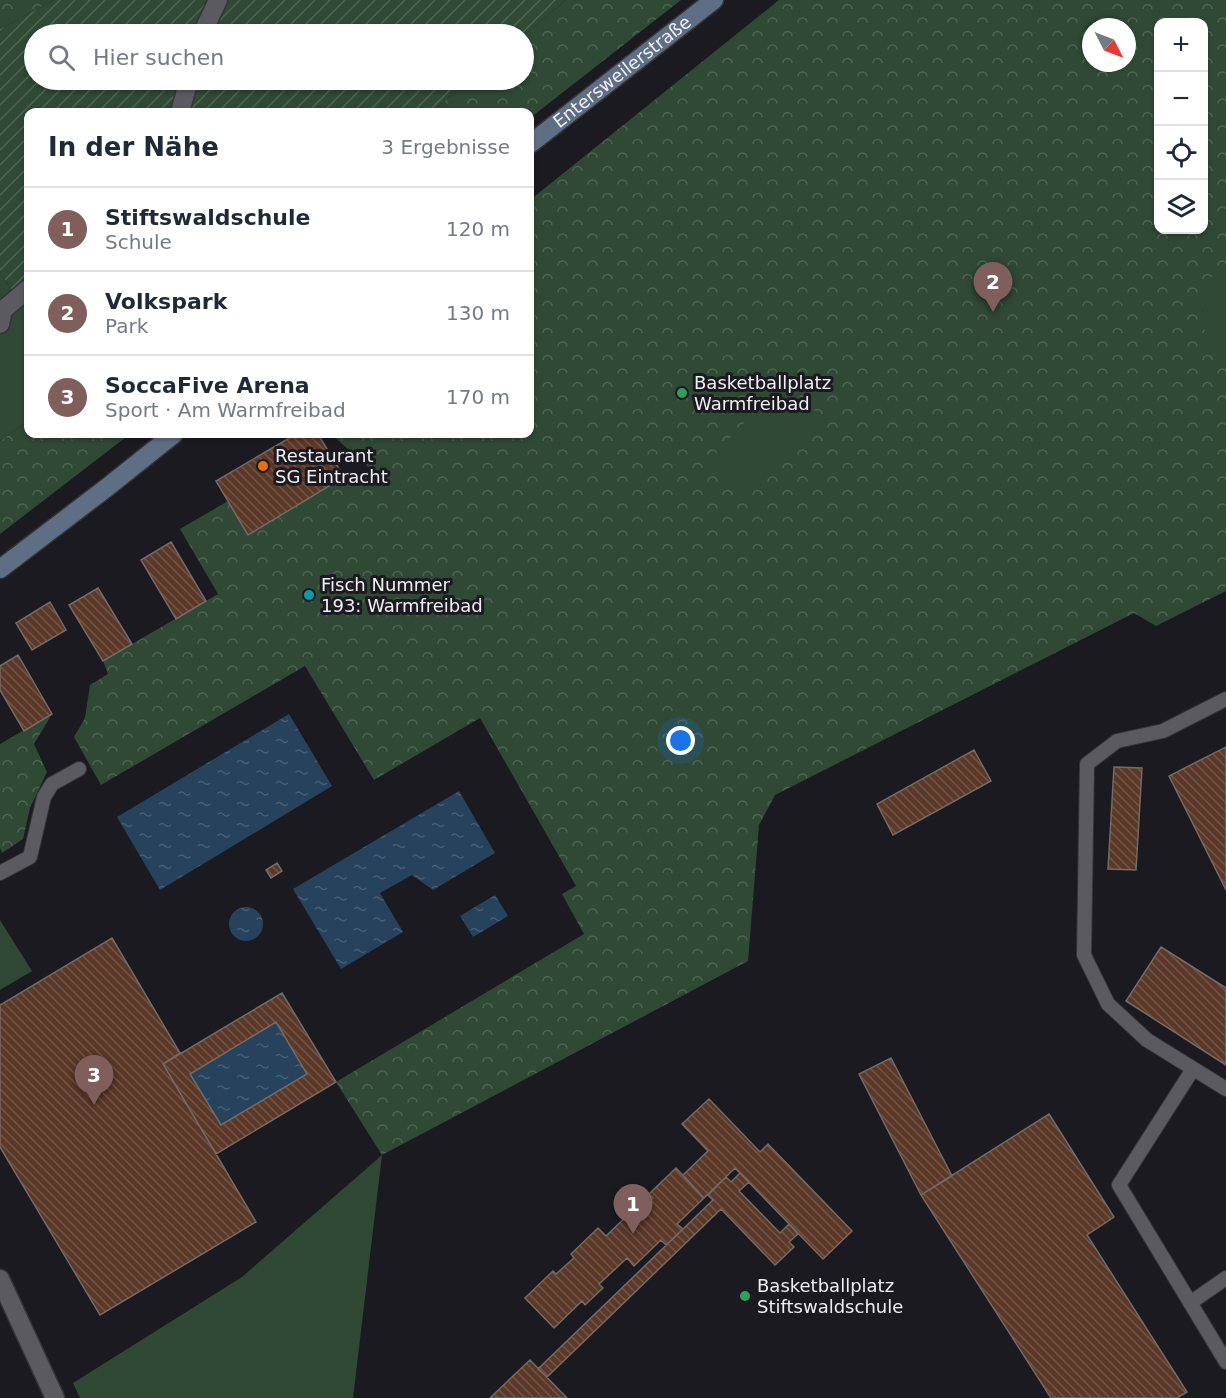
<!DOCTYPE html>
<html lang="de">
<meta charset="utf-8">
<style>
:root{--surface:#fff;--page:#f2f2f3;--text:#1f2937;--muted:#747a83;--line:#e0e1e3;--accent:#7f5e5b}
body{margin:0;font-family:"DejaVu Sans",sans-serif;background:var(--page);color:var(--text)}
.controls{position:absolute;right:18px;top:18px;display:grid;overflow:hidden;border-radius:12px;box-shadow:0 2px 4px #0004}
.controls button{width:54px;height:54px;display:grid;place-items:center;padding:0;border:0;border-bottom:2px solid var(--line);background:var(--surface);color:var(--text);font:30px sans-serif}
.compass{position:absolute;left:1082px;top:18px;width:54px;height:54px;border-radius:50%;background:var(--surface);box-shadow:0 2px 4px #0004;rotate:132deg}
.you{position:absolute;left:681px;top:741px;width:21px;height:21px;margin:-15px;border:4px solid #fff;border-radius:50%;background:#1a73e8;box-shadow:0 0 0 9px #1a73e833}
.badge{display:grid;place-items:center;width:39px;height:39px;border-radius:50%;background:var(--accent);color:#fff;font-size:20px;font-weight:700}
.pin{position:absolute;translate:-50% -50px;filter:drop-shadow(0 2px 3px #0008)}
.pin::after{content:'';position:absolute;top:32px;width:21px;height:18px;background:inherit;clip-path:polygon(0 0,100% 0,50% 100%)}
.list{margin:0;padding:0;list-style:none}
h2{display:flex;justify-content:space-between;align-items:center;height:78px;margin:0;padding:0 24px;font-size:26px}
h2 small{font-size:20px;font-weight:400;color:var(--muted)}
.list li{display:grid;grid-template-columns:39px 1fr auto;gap:18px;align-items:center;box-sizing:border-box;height:84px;padding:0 24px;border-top:2px solid var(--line)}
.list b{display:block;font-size:22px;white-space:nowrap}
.list p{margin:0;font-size:20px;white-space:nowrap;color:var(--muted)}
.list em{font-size:20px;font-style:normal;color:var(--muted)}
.icon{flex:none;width:33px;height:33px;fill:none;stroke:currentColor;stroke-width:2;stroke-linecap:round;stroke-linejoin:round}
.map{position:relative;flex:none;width:1226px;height:1398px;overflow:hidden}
.search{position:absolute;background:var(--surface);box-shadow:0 2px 4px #0004;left:24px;top:24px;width:510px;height:66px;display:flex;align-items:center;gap:15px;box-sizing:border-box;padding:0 21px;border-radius:33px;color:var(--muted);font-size:22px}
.panel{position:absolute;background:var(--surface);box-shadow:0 2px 4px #0004;left:24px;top:108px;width:510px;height:330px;border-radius:12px}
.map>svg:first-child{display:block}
.forest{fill:url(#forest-crowns);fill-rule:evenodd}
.garden{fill:url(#garden-furrows)}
.pitch{fill:#2f4935}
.water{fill:url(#water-ripples)}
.building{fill:url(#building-back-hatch);stroke:#736b67;stroke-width:1.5;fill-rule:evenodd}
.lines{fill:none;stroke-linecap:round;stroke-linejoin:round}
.lane-casing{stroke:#353438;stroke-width:16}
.street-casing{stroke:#353438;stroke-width:21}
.secondary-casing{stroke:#353438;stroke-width:21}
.lane{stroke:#5b5a61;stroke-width:14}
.street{stroke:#5b5a61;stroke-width:18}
.secondary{stroke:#5e6f85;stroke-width:18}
.leisure-dot{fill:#2e9e5b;stroke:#1b1a20;stroke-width:2}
.food-dot{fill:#e8710a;stroke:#1b1a20;stroke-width:2}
.culture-dot{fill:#0f9aa8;stroke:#1b1a20;stroke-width:2}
.labels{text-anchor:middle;stroke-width:6;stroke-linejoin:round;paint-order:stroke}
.street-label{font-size:18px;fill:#efeef3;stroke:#1b1a20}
.poi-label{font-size:18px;fill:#efeef3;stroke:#1b1a20;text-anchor:start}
</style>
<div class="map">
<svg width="1226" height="1398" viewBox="0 0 1226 1398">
<defs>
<pattern id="forest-crowns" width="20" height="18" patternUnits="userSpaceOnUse" patternTransform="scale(1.5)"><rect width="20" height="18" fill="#2f4935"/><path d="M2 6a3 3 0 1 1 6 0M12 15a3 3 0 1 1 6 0" fill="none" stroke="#4d6453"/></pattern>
<pattern id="garden-furrows" width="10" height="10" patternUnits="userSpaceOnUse" patternTransform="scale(1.5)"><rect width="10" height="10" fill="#2f4935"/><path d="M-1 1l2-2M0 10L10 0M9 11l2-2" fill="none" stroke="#4d6453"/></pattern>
<pattern id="water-ripples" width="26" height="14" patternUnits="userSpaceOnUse" patternTransform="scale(1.5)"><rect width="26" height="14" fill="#26425c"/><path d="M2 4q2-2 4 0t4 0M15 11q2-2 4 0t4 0" fill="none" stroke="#465e74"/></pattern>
<pattern id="building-back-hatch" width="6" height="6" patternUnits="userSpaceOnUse" patternTransform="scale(1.5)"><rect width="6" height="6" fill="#5b3827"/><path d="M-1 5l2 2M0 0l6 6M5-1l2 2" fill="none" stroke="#735547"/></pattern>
</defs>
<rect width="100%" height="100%" fill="#1b1a20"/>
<path class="forest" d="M 0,0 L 54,0 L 0,29 Z
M 566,0 L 681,0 L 530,118 L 530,112 L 431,112 L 470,80 L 524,80 L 524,35 Z
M 779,0 L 1226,0 L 1226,591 L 1156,626 L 1134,613 L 775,795 L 759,825 L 748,961 L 382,1155 L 336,1082 L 584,934 L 562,894 L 576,886 L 480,718 L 374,780 L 305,666 L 101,785 L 74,737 L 85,718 L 90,685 L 108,674 L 103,661 L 218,594 L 180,529 L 228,501 L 248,535 L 344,477 L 375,473 L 331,434 L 530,434 L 530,200 ZM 1158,22 L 1204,22 L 1204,230 L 1158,230 ZM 1091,27 L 1127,27 L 1127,63 L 1091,63 Z
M 28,421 L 28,434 L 130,434 L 0,534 L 0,441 Z
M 52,714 L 34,744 L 47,772 L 30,808 L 23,839 L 2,853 L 0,848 L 0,744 Z"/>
<path class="garden" d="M 54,0 L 566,0 L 524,35 L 34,34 L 34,80 L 470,80 L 431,112 L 28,112 L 28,313 L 0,273 L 0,29 Z"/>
<path class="pitch" d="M 1226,267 L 1226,360 L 1202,326 L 1203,283 Z
M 0,273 L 28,313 L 28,421 L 0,441 Z
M 783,381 L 819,415 L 746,495 L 709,461 Z
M 0,920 L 32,971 L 0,990 Z
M 382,1155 L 353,1398 L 80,1398 L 73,1383 L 242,1277 Z"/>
<path class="water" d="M 289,714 L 332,786 L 160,890 L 117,817 Z
M 459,791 L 495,853 L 433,890 L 412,875 L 380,893 L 403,932 L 341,969 L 293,889 Z
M 495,895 L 508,916 L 473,937 L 460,916 Z
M229 924a17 17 0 1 1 34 0a17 17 0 1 1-34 0Z
M 276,1022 L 307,1074 L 221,1125 L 190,1074 Z"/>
<path class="building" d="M 296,434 L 318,434 L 344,477 L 248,535 L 216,481 Z
M 171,542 L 206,601 L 176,619 L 141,560 Z
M 98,588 L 132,644 L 103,661 L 69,605 Z
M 50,602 L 66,630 L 32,650 L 16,623 Z
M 18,655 L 52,714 L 24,731 L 0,690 L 0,666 Z
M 1226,747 L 1226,890 L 1169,776 Z
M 974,750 L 991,781 L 893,835 L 877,804 Z
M 1114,767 L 1142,768 L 1136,870 L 1108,869 Z
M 277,863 L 282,871 L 271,878 L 266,870 Z
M 112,938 L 180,1053 L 163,1064 L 256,1222 L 100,1315 L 0,1147 L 0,1005 Z
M 1161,947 L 1226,988 L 1226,1065 L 1126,1001 Z
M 282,993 L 336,1082 L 216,1154 L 163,1064 ZM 276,1022 L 307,1074 L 221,1125 L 190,1074 Z
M 891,1058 L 952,1176 L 921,1195 L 859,1074 Z
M 709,1099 L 760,1152 L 768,1144 L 852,1231 L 823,1259 L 735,1168 L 704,1198 L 683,1175 L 708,1151 L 682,1124 Z
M 1049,1114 L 1114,1217 L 1087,1235 L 1187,1392 L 1177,1398 L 1051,1398 L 921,1195 Z
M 676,1168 L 704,1198 L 677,1224 L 683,1229 L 666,1245 L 661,1240 L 634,1266 L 627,1258 L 599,1284 L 603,1288 L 585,1305 L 582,1301 L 554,1328 L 525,1298 L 553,1271 L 556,1274 L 574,1258 L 571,1254 L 598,1228 L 606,1236 L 632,1211 L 636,1214 L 653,1198 L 649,1194 Z
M 740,1173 L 749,1182 L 739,1191 L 780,1233 L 789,1224 L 798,1234 L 789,1242 L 794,1247 L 775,1265 L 721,1209 L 547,1377 L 538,1369 L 713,1200 L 708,1195 L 726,1177 L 731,1182 Z
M 530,1360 L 567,1398 L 490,1398 Z"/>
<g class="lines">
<defs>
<path id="lane" d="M 1226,699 L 1163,731 L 1117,741 L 1087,764 L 1084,955 L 1108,1004 L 1147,1040 L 1226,1089
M 0,873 L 30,857 L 44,797 L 52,784 L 79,769
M 1193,1069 L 1119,1185 L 1226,1362
M 1190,1303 L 1226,1278"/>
<path id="street" d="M 202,34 L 218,0
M 180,112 L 189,80
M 0,324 L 3,310 L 28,289
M 0,1279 L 55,1398"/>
<g id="secondary">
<path id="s1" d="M 530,144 L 714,0"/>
<path d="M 0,569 L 105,489 L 174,434"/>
</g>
</defs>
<use href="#lane" class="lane-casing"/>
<use href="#street" class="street-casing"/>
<use href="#secondary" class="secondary-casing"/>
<use href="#lane" class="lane"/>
<use href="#street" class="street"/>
<use href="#secondary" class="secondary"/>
</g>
<g class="leisure-dot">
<circle cx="682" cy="393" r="6"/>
<circle cx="745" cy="1296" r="6"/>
</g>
<circle class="food-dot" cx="263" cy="466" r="6"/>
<circle class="culture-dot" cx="309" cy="595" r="6"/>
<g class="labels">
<g class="street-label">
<text dy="6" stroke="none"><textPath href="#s1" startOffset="117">Entersweilerstraße</textPath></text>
</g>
<g class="poi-label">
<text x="694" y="389">Basketballplatz<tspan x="694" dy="21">Warmfreibad</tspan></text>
<text x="275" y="462">Restaurant<tspan x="275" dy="21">SG Eintracht</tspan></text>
<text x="321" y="591">Fisch Nummer<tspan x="321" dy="21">193: Warmfreibad</tspan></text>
<text x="757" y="1292">Basketballplatz<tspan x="757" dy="21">Stiftswaldschule</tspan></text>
</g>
</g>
</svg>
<div class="controls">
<button>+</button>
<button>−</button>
<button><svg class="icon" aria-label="locate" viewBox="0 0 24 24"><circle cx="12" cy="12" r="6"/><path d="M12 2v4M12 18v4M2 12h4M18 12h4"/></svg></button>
<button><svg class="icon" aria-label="layers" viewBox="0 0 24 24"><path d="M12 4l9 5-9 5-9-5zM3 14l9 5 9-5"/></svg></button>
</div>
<svg class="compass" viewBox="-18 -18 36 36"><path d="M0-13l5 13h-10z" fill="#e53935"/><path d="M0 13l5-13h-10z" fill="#747a83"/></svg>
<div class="you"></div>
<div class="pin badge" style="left:633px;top:1234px">1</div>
<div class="pin badge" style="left:993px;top:312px">2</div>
<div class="pin badge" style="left:94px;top:1105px">3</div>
<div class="search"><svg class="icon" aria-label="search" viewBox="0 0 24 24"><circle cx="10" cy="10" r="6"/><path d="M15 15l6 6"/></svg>Hier suchen</div>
<section class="panel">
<h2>In der Nähe<small>3 Ergebnisse</small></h2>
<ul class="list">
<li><span class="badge">1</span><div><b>Stiftswaldschule</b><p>Schule</p></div><em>120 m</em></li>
<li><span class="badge">2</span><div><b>Volkspark</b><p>Park</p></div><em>130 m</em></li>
<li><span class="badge">3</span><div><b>SoccaFive Arena</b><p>Sport · Am Warmfreibad</p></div><em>170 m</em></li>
</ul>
</section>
</div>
